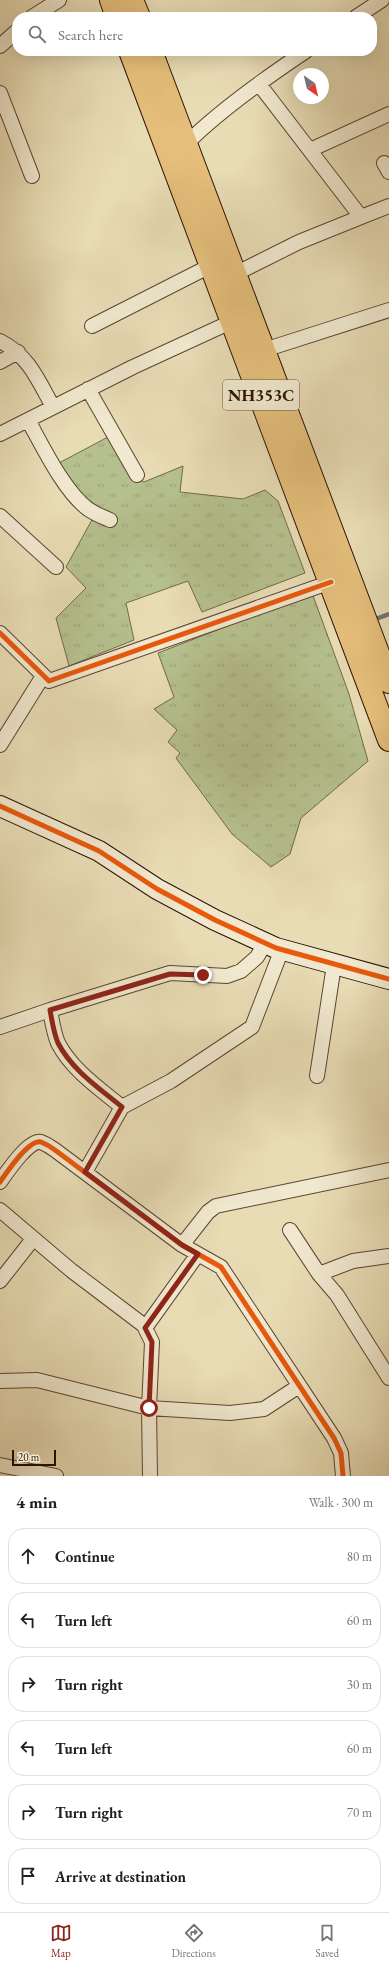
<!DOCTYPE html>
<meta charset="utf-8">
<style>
:root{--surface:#fff;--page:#f6f6f6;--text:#202124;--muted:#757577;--line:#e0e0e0;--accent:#8f2418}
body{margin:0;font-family:"EB Garamond",serif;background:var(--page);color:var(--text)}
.compass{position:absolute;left:293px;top:68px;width:36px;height:36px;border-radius:50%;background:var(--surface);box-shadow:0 4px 16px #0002;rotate:146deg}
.scale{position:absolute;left:12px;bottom:10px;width:44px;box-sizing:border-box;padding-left:4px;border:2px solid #2d1304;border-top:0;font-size:11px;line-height:14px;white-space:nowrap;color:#2d1304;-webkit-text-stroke:3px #f0e8cf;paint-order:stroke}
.stop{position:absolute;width:12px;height:12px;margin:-9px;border:3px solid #8f2418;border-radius:50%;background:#fff}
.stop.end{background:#8f2418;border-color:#fff;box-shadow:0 1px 4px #0008}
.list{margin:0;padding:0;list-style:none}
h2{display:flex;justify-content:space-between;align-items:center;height:52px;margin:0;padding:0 16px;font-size:17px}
h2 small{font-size:13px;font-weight:400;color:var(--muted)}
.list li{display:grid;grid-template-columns:26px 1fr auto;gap:12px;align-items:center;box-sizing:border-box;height:56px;margin:0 8px 8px;padding:0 8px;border:1px solid var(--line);border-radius:16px}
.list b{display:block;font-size:15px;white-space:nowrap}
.list em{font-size:13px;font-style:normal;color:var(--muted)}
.icon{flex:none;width:22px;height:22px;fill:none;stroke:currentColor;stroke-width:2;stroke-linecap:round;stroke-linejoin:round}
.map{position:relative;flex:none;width:389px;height:1476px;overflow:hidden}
.search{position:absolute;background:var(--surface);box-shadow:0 4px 16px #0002;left:12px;right:12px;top:12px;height:44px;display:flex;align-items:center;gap:10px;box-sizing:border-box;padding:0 14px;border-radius:16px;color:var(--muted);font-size:15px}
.sheet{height:436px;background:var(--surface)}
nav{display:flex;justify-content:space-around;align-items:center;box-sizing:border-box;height:56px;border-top:1px solid var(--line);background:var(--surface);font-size:11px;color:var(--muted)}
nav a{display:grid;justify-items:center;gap:2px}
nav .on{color:var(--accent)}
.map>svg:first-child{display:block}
.grass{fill:url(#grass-tufts);stroke:#716a49}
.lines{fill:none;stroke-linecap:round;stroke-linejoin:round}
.stream{stroke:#6e776e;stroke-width:4.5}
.street-casing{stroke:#5c4530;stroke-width:16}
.secondary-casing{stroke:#2d1304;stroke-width:22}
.highway-casing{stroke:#2d1304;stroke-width:24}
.street{stroke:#f0e8cf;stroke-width:14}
.secondary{stroke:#f0e8cf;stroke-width:20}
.highway{stroke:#e4be7a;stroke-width:22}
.cycleway-casing{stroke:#f0e8cf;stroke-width:8}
.cycleway{stroke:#e8590c;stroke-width:5}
.route{stroke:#8f2418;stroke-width:5}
.labels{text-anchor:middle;stroke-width:3;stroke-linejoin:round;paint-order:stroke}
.shield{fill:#f0e8cf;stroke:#685341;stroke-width:1}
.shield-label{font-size:17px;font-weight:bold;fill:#2d1304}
</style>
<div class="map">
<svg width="389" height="1476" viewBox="0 0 389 1476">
<defs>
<pattern id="grass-tufts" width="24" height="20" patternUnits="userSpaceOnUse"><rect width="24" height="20" fill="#b5c08e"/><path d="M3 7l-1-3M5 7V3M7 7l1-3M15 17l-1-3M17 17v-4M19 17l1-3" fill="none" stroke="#9ca479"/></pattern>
</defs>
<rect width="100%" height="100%" fill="#e8dcb5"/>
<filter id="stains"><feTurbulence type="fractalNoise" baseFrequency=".005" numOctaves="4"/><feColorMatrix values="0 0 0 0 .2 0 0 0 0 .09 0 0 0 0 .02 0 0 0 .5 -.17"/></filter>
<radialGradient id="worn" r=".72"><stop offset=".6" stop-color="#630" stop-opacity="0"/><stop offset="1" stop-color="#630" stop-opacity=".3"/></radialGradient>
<path class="grass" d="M 108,437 L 129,473 L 144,482 L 183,466 L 180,492 L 243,499 L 265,490 L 278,501 L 305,573 L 202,612 L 188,581 L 126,603 L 134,640 L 69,666 L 56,618 L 86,588 L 66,567 L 99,507 L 85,498 L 59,463 Z
M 312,593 L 349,694 L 368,761 L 301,818 L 290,854 L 271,867 L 232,834 L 176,758 L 180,753 L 168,742 L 177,730 L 154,709 L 174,697 L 158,653 Z"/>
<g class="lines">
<path class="stream" d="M 373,620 L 389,614"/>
<defs>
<path id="street" d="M 32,17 L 59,0
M 356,17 L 382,0
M 0,46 L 17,31
M 0,93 L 32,176
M 186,144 C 219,111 267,77 306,51
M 310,150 L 389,114
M 384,163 L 389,172
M 361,217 L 389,206
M 235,274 L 299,242 L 361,217 L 259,84
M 92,326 L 212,265
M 0,341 C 29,356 38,380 53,407
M 264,350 L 389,310
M 0,362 L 18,352
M 88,389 L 137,475
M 28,420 C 43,447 64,491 88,509 C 95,514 103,517 110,520
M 0,434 L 133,367 L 233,321
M 0,516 L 56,567
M 0,633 L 49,681 L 331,582
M 0,745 L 43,676
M 50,1010 C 52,1021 54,1034 58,1043 C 72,1070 99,1088 122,1107
M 0,1027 L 50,1010 L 170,973 L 227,976 L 241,971 L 257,957 L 265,943
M 317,1076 L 334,965
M 85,1172 L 122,1107 L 171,1081 L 252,1027 L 282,949
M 0,1182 C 7,1172 29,1139 41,1142 C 46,1144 51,1147 55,1150 L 182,1245 L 221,1267 L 334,1438 L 341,1453 L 343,1476
M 0,1210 L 72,1271 L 146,1327
M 290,1230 L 319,1274 L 337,1295 L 389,1378
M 182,1245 L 208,1212 L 216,1206 L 389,1170
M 319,1274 L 353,1261 L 389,1256
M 0,1281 L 33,1239
M 0,1381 L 37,1380 L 149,1408 L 230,1413 L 264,1409 L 299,1386
M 0,1465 L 56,1476
M 150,1476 L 149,1408 L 152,1342 L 145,1328 L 198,1254"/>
<path id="secondary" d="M 0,806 L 99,851 L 157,889 L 215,920 L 276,948 L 389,979"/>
<path id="highway" d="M 111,0 L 117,17
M 132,0 L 139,17
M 130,51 L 389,740
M 151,51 L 389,682"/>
</defs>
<use href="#street" class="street-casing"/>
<use href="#secondary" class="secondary-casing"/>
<use href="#highway" class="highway-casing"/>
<use href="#street" class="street"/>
<use href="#secondary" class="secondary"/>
<use href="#highway" class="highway"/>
<defs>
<path id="cycleway" d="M 0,633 L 49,681 L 331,582
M 0,806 L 99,851 L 157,889 L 215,920 L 276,948 L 389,979
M 0,1182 C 7,1172 29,1139 41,1142 C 46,1144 51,1147 55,1150 L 182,1245 L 221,1267 L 334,1438 L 341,1453 L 343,1476"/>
</defs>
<use href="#cycleway" class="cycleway-casing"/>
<use href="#cycleway" class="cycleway"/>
</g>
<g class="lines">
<path class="route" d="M 149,1408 L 152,1342 L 145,1328 L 198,1254 L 182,1245 L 85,1172 L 122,1107 C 99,1088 72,1070 58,1043 C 54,1034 52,1021 50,1010 L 170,974 L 203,975"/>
</g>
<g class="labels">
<rect class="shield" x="223" y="380" width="76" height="30" rx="3"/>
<g class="shield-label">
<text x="261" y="401">NH353C</text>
</g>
</g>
<rect width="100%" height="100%" filter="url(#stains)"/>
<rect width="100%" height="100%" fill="url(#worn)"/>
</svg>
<svg class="compass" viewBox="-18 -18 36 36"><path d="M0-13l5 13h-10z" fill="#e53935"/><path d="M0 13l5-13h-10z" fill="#757577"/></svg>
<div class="scale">20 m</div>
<div class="stop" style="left:149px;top:1408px"></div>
<div class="stop end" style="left:203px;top:975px"></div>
<div class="search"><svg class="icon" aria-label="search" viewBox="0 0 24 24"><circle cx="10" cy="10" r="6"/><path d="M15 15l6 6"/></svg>Search here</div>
</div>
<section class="sheet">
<h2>4 min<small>Walk · 300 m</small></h2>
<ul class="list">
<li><svg class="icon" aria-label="ahead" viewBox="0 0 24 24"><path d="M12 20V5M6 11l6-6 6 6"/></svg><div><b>Continue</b></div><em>80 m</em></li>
<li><svg class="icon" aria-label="left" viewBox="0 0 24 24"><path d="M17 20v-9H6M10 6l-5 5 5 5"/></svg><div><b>Turn left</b></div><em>60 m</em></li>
<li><svg class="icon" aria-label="right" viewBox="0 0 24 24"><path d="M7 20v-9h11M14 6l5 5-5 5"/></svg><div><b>Turn right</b></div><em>30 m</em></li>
<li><svg class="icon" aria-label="left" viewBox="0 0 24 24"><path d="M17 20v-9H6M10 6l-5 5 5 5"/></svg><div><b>Turn left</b></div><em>60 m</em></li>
<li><svg class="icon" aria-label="right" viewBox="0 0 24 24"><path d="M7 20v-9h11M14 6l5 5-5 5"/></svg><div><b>Turn right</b></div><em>70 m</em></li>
<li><svg class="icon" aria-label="arrive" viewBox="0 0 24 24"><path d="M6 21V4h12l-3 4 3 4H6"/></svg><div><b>Arrive at destination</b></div></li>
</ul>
</section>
<nav>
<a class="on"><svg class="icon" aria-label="map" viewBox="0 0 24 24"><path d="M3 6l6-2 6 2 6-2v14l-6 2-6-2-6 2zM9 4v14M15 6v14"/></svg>Map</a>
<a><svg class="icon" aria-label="directions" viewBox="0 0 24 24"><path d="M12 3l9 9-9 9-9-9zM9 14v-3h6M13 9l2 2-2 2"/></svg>Directions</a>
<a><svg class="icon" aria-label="saved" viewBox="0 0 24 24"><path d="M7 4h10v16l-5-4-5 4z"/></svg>Saved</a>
</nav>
